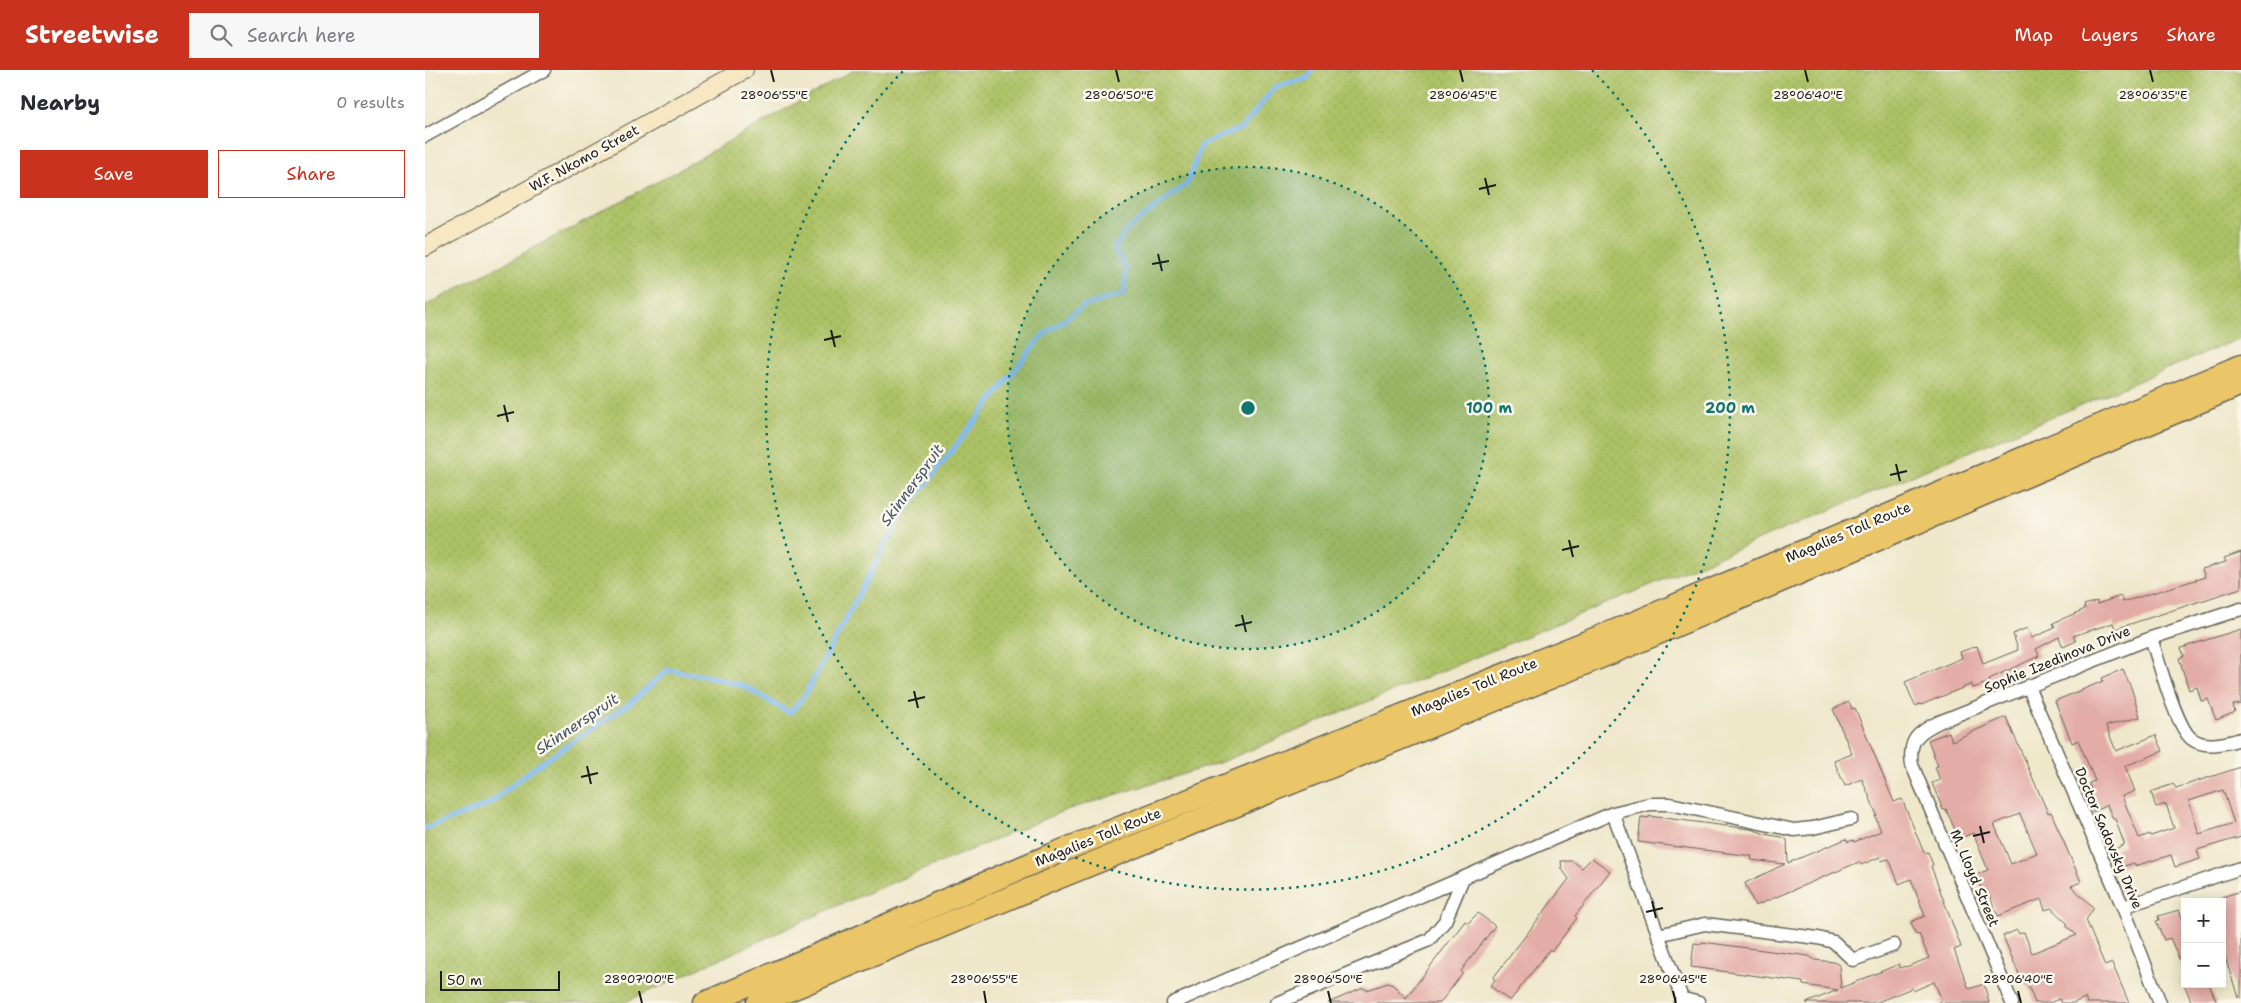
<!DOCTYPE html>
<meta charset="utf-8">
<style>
:root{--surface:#fff;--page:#f7f7f7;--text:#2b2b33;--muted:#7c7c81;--line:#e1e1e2;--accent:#c8321e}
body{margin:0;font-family:"Shantell Sans",sans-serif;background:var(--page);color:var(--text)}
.controls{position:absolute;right:15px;bottom:15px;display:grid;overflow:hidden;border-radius:0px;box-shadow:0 2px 12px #0003}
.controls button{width:45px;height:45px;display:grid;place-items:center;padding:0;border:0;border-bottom:1px solid var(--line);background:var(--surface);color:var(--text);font:25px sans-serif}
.scale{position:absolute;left:15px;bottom:12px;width:120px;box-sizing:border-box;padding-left:5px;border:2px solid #1c1c1c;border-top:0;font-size:14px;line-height:18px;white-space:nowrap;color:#1c1c1c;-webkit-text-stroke:4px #fbf7ec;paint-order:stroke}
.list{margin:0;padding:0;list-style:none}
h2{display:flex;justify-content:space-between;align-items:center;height:65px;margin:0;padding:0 20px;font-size:21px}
h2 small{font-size:16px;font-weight:400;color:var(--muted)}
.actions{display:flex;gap:10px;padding:15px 20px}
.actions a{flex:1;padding:11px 0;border:1px solid var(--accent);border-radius:0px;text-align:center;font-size:18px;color:var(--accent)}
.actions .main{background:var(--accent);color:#fff}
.icon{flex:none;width:28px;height:28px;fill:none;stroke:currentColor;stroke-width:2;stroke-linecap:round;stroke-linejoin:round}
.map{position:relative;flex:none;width:1816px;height:933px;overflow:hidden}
header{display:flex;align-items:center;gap:30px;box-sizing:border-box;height:70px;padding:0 25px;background:var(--accent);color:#fff}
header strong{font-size:24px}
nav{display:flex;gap:28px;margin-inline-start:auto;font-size:18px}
.search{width:350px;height:45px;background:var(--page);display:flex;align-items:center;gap:12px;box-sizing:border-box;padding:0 18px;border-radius:0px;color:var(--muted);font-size:19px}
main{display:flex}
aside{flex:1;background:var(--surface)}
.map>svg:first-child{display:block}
.grass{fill:url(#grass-dots);stroke:#646e40}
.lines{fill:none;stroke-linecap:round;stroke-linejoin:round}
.stream{stroke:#83bbf3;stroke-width:5}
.building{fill:#e3aca6;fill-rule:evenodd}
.street-casing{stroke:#666359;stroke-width:15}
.secondary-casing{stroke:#666359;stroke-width:20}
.highway-casing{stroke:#666359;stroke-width:25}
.street{stroke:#fff;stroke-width:12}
.secondary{stroke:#f7e8c3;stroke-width:18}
.highway{stroke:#eac669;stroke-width:22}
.ticks{fill:none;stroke:#1c1c1c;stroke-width:2}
.ring{fill:none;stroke:#0f766e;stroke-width:2.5;stroke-dasharray:2.5 5}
.labels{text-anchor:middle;stroke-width:5;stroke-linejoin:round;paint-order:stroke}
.street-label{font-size:14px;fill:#1c1c1c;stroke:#fbf7ec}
.water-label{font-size:15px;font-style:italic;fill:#405467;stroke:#fbf7ec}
.ticks-label{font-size:12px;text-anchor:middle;fill:#1c1c1c;stroke:#fbf7ec;stroke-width:5;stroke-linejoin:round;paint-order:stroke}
.centre{fill:#0f766e;stroke:#fbf7ec;stroke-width:2.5}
.ring-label{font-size:15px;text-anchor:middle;font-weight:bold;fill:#0f766e;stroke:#fbf7ec;stroke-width:5;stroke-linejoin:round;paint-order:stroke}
</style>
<header>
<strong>Streetwise</strong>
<div class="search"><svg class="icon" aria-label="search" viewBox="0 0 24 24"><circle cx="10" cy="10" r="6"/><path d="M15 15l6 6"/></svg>Search here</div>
<nav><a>Map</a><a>Layers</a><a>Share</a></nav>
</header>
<main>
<aside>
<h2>Nearby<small>0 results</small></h2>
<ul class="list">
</ul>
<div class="actions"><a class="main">Save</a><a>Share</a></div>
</aside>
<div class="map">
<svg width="1816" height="933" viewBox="0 0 1816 933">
<defs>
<pattern id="grass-dots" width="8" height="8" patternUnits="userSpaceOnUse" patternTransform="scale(1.25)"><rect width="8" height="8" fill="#acc165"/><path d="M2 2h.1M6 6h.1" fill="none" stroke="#93a557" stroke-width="1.8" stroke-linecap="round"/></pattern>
</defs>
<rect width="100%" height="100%" fill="#fbf7ec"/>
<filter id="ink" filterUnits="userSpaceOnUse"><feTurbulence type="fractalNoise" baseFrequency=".02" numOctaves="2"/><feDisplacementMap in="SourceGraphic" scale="10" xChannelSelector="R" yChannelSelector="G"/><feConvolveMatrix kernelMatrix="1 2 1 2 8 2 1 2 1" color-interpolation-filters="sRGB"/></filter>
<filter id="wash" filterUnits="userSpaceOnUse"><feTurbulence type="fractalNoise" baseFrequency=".0096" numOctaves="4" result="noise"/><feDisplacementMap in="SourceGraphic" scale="20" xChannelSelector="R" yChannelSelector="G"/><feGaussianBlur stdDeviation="1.12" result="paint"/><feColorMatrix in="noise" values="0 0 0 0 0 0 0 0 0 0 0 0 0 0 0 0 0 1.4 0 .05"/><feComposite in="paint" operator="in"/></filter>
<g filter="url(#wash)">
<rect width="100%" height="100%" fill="#efe7ca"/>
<path class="grass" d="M 429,0 L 1816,0 L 1816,268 L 1233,512 L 794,693 L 641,740 L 414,835 L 198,933 L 0,933 L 0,236 L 245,105 Z"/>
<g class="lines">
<path class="stream" d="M 0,759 L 64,734 L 106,700 L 204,634 L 243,600 L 285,607 L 319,616 L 365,643 L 380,625 L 476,446 L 616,267 L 658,236 L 699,224 L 701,200 L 689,178 L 704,158 L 763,113 L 776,75 L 817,58 L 850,17 L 883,8 L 887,0"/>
</g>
<g id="blocks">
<path class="building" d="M 1816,482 L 1816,518 L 1690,559 L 1688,553 L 1648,566 L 1651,571 L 1638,577 L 1634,567 L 1611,579 L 1614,586 L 1564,609 L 1565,612 L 1548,618 L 1547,614 L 1496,635 L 1495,634 L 1490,636 L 1480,612 L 1537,588 L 1535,582 L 1552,576 L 1558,594 L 1593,580 L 1588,564 L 1602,558 L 1607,568 L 1630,558 L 1628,553 L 1660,539 L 1659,535 L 1672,531 L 1672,534 L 1696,526 L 1698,532 L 1780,507 L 1777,499 L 1801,492 L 1799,488 Z
M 1816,559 L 1816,634 L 1808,635 L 1810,642 L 1791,650 L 1783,629 L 1776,631 L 1772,617 L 1764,620 L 1754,588 L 1759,586 L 1756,578 Z
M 1698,599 L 1707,620 L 1715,647 L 1681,656 L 1691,681 L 1731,665 L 1738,681 L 1700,696 L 1710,721 L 1697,726 L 1714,768 L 1725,764 L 1726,766 L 1749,758 L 1741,734 L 1731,737 L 1726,722 L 1748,714 L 1751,718 L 1816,697 L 1816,767 L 1772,780 L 1775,789 L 1750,797 L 1746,785 L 1710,796 L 1709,793 L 1696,797 L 1690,779 L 1699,775 L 1699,773 L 1690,749 L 1688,749 L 1682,735 L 1668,742 L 1662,728 L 1665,726 L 1663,721 L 1666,720 L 1664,713 L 1670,711 L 1653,670 L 1647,673 L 1630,631 L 1678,611 L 1677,608 ZM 1798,720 L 1809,753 L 1774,764 L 1764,731 Z
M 1424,632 L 1427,639 L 1430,638 L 1469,732 L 1477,729 L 1499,783 L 1503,782 L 1508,795 L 1506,796 L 1536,877 L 1529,880 L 1544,919 L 1559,914 L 1564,933 L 1512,933 L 1517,930 L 1509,912 L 1488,921 L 1487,918 L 1450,933 L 1381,933 L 1413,920 L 1378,915 L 1378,912 L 1266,897 L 1269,873 L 1276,874 L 1277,872 L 1384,886 L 1390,890 L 1409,892 L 1414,895 L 1416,918 L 1474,894 L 1475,898 L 1480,896 L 1481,897 L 1504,888 L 1494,864 L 1491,865 L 1486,852 L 1500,846 L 1486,809 L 1474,814 L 1464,789 L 1456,791 L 1455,787 L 1436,795 L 1434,792 L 1330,836 L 1320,813 L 1360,794 L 1326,790 L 1327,786 L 1213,772 L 1216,747 L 1224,748 L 1224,746 L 1325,759 L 1338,763 L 1338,764 L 1357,767 L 1362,770 L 1363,793 L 1421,769 L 1423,772 L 1428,770 L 1429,772 L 1456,761 L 1450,746 L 1452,745 L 1437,709 L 1420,716 L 1409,691 L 1427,684 L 1408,639 Z
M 1581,647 L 1623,743 L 1626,742 L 1656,812 L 1646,816 L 1669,838 L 1661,850 L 1680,896 L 1687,893 L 1704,933 L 1662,933 L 1660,928 L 1648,933 L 1636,933 L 1634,929 L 1624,933 L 1610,933 L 1602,912 L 1598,914 L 1578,866 L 1592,860 L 1594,864 L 1599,862 L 1607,883 L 1652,865 L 1641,856 L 1643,854 L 1626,838 L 1620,840 L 1616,829 L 1573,846 L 1562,820 L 1558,822 L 1550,805 L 1563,800 L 1548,763 L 1536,768 L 1535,766 L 1533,767 L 1521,739 L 1518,740 L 1507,713 L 1515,710 L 1510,697 L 1513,696 L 1503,670 L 1524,662 L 1527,671 ZM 1595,744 L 1612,783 L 1586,794 L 1569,754 Z
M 1167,788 L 1185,801 L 1150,846 L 1152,848 L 1127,881 L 1125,879 L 1085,931 L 1065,916 L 1070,910 L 1068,908 L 1144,809 L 1137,799 L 1136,791 L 1148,791 L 1157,798 Z
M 1816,821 L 1816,927 L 1813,927 L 1797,878 L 1797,827 Z
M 1754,840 L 1760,855 L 1760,903 L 1745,868 L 1739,870 L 1731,851 L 1734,850 L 1733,846 Z
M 1053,843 L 1070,856 L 1036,901 L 1038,903 L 1015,933 L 903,933 L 938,918 L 942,920 L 963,913 L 968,915 L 981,928 L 1040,851 L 1043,853 Z
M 1759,914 L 1784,914 L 1792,933 L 1767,933 Z"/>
</g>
</g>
<g filter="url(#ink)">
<use href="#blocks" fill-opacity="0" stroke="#666359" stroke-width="1"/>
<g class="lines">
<defs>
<path id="street" d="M 0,66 L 119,0
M 1726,568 C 1733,588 1751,658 1767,669 C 1780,679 1802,673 1816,669
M 1603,616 L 1698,837 L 1735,933
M 1188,743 L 1258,931
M 1698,837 L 1816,798
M 1233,865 L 1280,854 L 1393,868 L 1409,872 L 1428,890 L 1469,875
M 748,933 L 1188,743 L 1225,734 L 1245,734 L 1369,760 L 1388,758 L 1426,749
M 852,933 L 1004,870 L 1020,851 L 1038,808
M 1255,933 L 1263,930 L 1274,933
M 1587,933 L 1487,695 C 1483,670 1493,662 1514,652 L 1726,568 L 1816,539"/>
<path id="secondary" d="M 0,177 L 319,0"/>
<path id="highway" d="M 280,933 L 624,786 L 1202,556 L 1816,296
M 333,933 L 632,808 L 1205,575 L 1816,314"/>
</defs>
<use href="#street" class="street-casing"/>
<use href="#secondary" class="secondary-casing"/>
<use href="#highway" class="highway-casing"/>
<use href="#street" class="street"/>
<use href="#secondary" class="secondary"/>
<use href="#highway" class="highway"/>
</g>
</g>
<path class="ticks" d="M 346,0 L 349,12M 691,0 L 694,12M 1035,0 L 1038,12M 1380,0 L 1383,12M 1725,0 L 1728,12M 1060,108 L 1064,125M 1054,119 L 1071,115M 733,184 L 737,201M 727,194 L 744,191M 406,260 L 410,277M 399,270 L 416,266M 79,335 L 83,352M 72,346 L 89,342M 1471,394 L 1475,411M 1465,405 L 1482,401M 1144,470 L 1148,487M 1137,480 L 1154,476M 817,545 L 821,562M 810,556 L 827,552M 489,621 L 493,638M 483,631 L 500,627M 162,696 L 166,714M 156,707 L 173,703M 1555,756 L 1559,773M 1548,766 L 1565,762M 1227,831 L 1231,848M 1221,842 L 1238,838M 214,921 L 217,933M 559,921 L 561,933M 903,921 L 906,933M 1248,921 L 1251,933M 1593,921 L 1596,933"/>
<circle cx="823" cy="338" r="241" fill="#0f766e" fill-opacity=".12"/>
<g class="ring">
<circle cx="823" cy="338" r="241"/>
<path d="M1167 0A482 482 0 1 1 479 0"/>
</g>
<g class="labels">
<g class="street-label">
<text transform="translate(159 88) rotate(-29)" y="5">W.F. Nkomo Street</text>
<text transform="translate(1423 462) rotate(-23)" y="5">Magalies Toll Route</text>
<text transform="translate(1632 589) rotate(-22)" y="5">Sophie Izedinova Drive</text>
<text transform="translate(1049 617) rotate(-22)" y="5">Magalies Toll Route</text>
<text transform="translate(673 767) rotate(-22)" y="5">Magalies Toll Route</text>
<text transform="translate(1684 768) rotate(67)" y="5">Doctor Sadovsky Drive</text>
<text transform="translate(1550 808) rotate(67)" y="5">M. Lloyd Street</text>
</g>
<g class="water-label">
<text transform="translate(487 415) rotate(-54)" y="5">Skinnerspruit</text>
<text transform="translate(152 654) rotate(-34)" y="5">Skinnerspruit</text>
</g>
</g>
<g class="ticks-label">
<text x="349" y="29">28°06'55"E</text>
<text x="694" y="29">28°06'50"E</text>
<text x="1038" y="29">28°06'45"E</text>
<text x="1383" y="29">28°06'40"E</text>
<text x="1728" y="29">28°06'35"E</text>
<text x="214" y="913">28°07'00"E</text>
<text x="559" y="913">28°06'55"E</text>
<text x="903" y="913">28°06'50"E</text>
<text x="1248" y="913">28°06'45"E</text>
<text x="1593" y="913">28°06'40"E</text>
</g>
<circle cx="823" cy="338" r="8" class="centre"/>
<g class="ring-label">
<text x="1064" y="343">100 m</text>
<text x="1305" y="343">200 m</text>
</g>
</svg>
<div class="controls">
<button>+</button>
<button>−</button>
</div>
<div class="scale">50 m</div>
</div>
</main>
